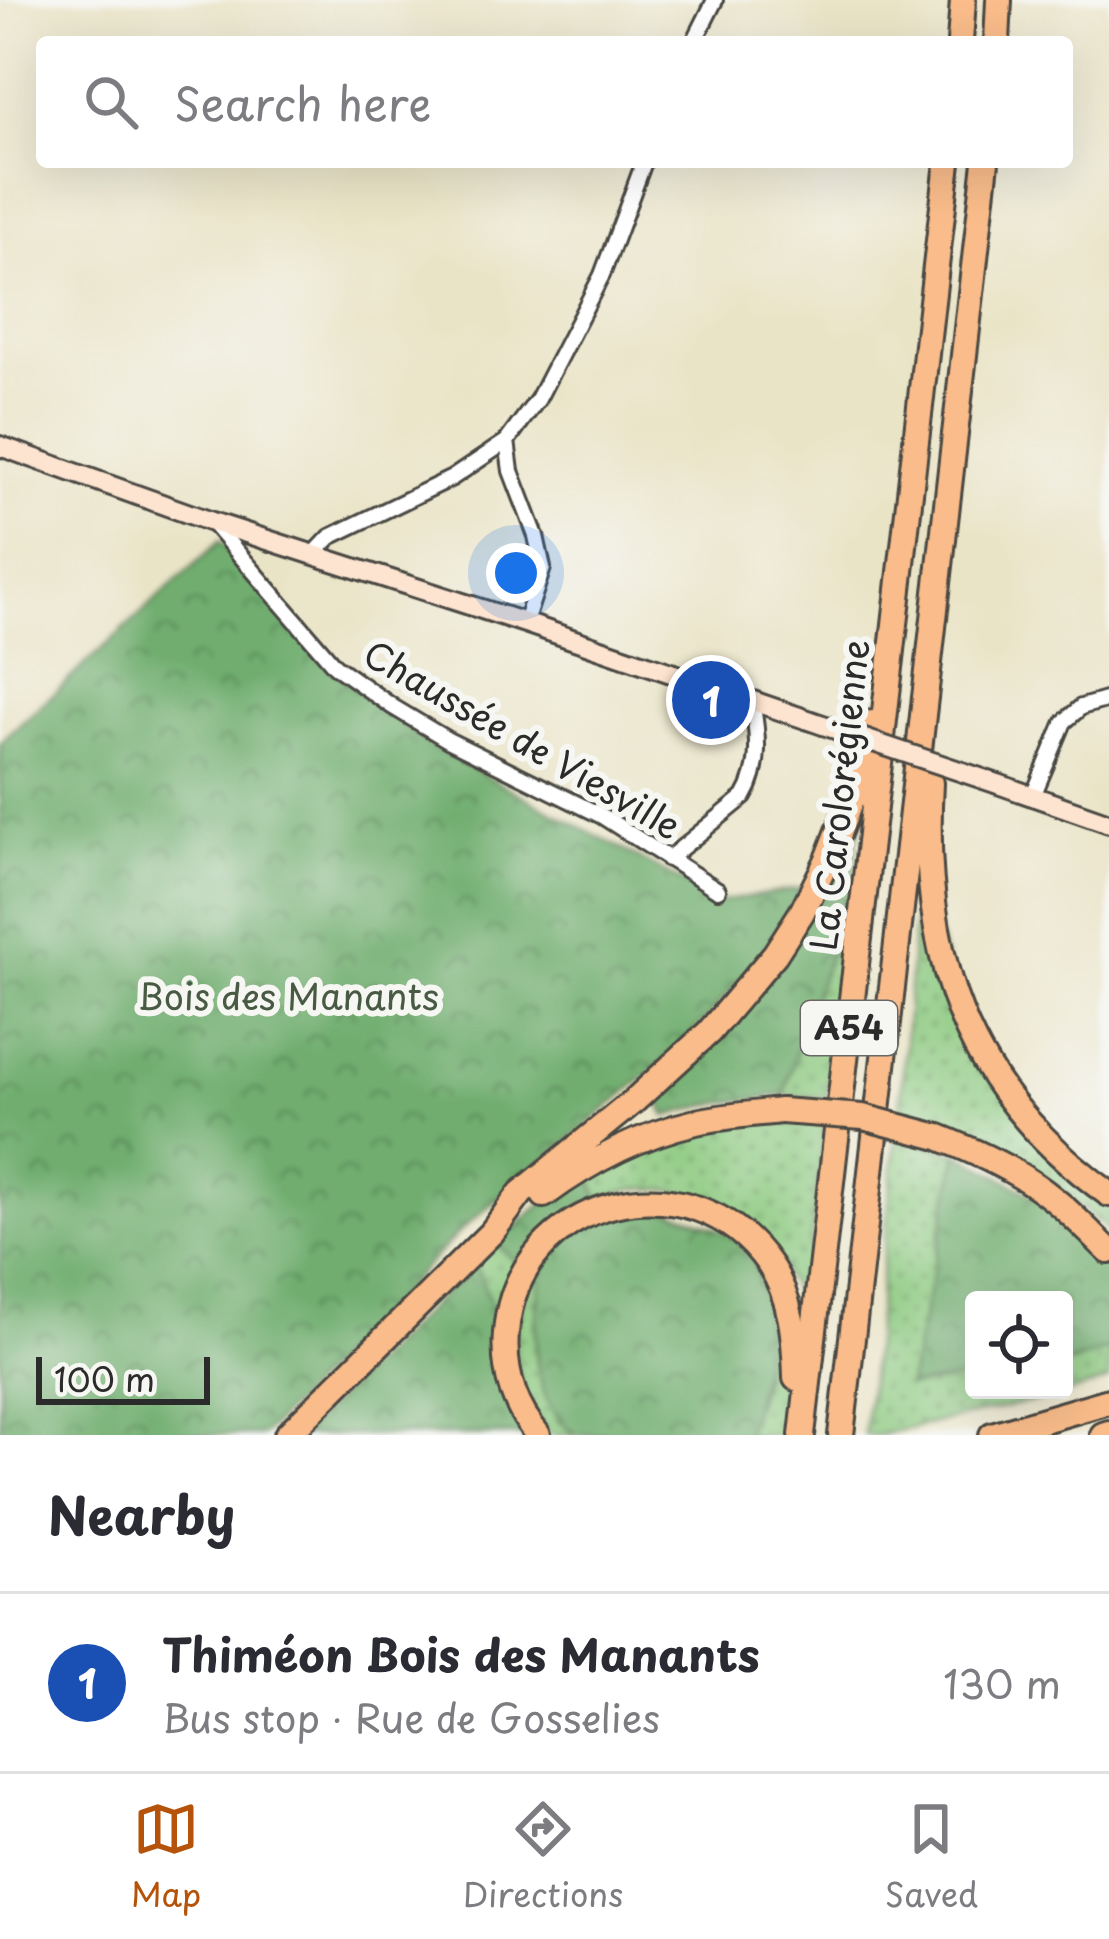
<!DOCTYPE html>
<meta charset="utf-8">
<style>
:root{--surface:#fff;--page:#f7f7f7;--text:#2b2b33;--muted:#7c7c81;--line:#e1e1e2;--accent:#b45309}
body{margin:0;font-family:"Playpen Sans",sans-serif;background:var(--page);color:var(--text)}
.controls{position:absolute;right:36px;bottom:36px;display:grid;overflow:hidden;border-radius:12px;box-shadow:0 12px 48px #0002}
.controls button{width:108px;height:108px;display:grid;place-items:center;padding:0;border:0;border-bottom:3px solid var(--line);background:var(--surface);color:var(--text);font:60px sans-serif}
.scale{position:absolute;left:36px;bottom:30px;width:174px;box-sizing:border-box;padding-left:12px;border:6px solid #2b2b2b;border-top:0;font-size:33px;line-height:42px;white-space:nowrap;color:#2b2b2b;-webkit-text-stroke:9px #f6f6f2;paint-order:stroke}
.you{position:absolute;left:516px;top:573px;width:42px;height:42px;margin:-30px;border:9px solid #fff;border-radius:50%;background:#1a73e8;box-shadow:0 0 0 18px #1a73e833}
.badge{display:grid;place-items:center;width:78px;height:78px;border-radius:50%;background:var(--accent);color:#fff;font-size:39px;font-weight:700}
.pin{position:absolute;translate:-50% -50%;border:6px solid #fff;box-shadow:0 3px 12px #0006}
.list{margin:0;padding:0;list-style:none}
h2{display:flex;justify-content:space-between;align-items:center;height:156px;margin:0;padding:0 48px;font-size:51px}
h2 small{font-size:39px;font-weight:400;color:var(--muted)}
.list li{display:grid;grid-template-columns:78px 1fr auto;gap:36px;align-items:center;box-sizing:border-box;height:180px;padding:0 48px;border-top:3px solid var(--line)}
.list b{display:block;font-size:45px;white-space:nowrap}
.list p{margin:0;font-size:39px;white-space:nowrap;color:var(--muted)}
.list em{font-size:39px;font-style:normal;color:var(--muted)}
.icon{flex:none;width:66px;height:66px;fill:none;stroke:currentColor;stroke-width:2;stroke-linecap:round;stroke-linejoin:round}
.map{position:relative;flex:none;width:1109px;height:1435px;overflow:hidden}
.search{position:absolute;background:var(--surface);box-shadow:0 12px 48px #0002;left:36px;right:36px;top:36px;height:132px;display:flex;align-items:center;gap:30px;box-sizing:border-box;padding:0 42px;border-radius:12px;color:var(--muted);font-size:45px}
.sheet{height:336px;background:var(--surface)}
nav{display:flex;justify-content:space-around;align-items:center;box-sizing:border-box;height:168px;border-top:3px solid var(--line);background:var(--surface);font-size:33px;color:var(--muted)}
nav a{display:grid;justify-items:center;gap:6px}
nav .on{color:var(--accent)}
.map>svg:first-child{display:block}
.grass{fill:url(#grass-dots);stroke:#5b7a55;stroke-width:3}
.forest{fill:url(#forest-crowns);stroke:#4e6c4c;stroke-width:3}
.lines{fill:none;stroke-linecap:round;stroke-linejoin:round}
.street-casing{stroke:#484742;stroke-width:20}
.secondary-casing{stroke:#484742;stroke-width:24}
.highway-casing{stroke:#484742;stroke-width:30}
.street{stroke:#fff;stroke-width:14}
.secondary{stroke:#fde4d0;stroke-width:18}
.highway{stroke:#f9bc8a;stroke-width:24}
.secondary-bridge-casing{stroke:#484742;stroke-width:24;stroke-linecap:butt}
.highway-bridge-casing{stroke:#484742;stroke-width:30;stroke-linecap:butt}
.secondary-bridge{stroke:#fde4d0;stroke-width:18}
.highway-bridge{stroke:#f9bc8a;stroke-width:24}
.labels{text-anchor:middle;stroke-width:12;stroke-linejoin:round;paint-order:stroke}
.shield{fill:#f6f6f2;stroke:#686867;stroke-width:3}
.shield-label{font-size:33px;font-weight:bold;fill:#2b2b2b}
.street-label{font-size:36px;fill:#2b2b2b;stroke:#f6f6f2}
.park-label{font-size:36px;fill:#485a44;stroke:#f6f6f2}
</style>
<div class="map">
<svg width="1109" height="1435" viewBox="0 0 1109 1435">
<defs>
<pattern id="grass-dots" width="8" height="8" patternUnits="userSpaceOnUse" patternTransform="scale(3)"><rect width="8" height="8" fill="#8bc97f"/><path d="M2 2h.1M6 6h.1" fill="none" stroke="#72a368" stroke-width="1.8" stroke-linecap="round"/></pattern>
<pattern id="forest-crowns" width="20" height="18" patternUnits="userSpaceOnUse" patternTransform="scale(3)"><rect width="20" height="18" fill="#70ad6e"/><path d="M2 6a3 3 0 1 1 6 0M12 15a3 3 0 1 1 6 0" fill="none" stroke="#5c8d5b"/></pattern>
</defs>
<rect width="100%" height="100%" fill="#f6f6f2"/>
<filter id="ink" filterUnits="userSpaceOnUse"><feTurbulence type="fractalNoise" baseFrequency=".00833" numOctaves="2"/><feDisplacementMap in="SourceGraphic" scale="24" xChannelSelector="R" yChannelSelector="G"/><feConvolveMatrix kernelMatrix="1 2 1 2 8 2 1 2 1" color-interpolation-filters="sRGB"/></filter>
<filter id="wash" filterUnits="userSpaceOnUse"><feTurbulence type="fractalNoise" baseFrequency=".004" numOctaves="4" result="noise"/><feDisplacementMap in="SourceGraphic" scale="48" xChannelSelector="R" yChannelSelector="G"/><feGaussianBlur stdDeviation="2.7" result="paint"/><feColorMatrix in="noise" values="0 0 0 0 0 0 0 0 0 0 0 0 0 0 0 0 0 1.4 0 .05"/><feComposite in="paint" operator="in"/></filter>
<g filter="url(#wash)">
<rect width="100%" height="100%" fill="#eae4c7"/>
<path class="grass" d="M 867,798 L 857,841 L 827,1097 L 784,1095 L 808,1011 L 831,952 L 824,888 L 857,806 Z
M 917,880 L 923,880 L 969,1044 L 1109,1201 L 1109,1232 C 1047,1172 982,1135 900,1109 Z
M 741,1122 L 825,1124 L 803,1305 L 798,1304 C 788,1281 779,1257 762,1239 C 731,1204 681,1185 635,1189 C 623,1191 610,1195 598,1198 L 590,1174 L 641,1149 Z
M 896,1137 L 958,1153 L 908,1386 L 974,1378 L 974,1390 L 1064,1390 L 1064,1365 L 1109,1349 L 1109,1380 L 1063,1395 L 879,1435 L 864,1435 Z
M 496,1243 L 518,1264 L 496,1316 L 474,1263 Z
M 551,1251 L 540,1280 L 535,1325 L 536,1362 L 566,1428 L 578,1435 L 551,1435 C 501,1377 507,1310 551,1251 Z
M 749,1254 L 775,1294 L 786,1367 L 781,1435 L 745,1435 L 763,1375 Z"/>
<path class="forest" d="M 220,541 L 327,665 L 430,746 L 720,902 L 803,888 L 760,956 L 708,1017 L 659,1065 L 461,1230 L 263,1435 L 0,1435 L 0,743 Z
M 824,888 L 845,900 L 831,952 L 808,1011 L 784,1095 L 708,1105 L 667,1116 L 654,1091 Z
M 958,1153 L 1026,1191 L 1064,1220 L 1109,1265 L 1109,1349 L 1064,1365 L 1064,1300 L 974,1300 L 974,1378 L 908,1386 Z
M 590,1174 L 598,1198 L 562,1217 L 518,1264 L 496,1243 L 541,1205 Z
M 669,1210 C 697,1220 730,1228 749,1254 C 753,1259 754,1266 756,1272 C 777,1327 762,1381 745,1435 L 578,1435 C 533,1411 533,1343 538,1299 C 539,1282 543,1259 556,1247 C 568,1237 588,1221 603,1217 C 623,1211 648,1212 669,1210 Z
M 474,1263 L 496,1316 L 497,1364 L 528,1435 L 301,1435 Z"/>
</g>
<g filter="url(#ink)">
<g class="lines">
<defs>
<path id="street" d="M 694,42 L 715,0
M 507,441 L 511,471 L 536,536 L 543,568 L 525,623
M 214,525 L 335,666 L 393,707 L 448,740 L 602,816 L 718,890
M 313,555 L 330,537 L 452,478 L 507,441 L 538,399 L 602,275 L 644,162
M 1033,796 L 1064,722 L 1081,707 L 1109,699
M 668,859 L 744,797 C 762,767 758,734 752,701"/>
<path id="secondary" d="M 0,446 L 212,522 L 525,623 L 823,725
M 998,784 L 1109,823"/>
<path id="highway" d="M 960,42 L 963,0
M 997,42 L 999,0
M 930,783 C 920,957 964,1090 1109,1194
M 939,1137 C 969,1149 999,1162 1027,1180 C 1058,1199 1083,1226 1109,1251
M 544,1195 C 590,1161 640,1135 696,1122 C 724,1116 753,1114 781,1111
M 287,1435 L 492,1232 L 521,1193 L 635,1100 L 709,1032 L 775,954 L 802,912 L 829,857 L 852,797 L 872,723
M 538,1435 C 514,1406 503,1371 506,1333 C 516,1197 692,1152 769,1264 C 792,1298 795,1339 796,1378
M 802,1435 L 948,162
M 841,1435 L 986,162
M 992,1435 L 1109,1401
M 1103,1435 L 1109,1433"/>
</defs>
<use href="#street" class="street-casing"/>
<use href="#secondary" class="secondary-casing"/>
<use href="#highway" class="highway-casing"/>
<use href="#street" class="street"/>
<use href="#secondary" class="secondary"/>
<use href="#highway" class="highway"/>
<defs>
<path id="secondary-bridge" d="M 823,725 L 998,784"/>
<path id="highway-bridge" d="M 781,1111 L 863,1117 L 939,1137"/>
</defs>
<use href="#secondary-bridge" class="secondary-bridge-casing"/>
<use href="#highway-bridge" class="highway-bridge-casing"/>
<use href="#secondary-bridge" class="secondary-bridge"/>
<use href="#highway-bridge" class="highway-bridge"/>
</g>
</g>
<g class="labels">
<rect class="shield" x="801" y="1001" width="96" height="54" rx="9"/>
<g class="shield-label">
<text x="849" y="1040">A54</text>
</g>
<g class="street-label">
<text transform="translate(522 740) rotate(30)" y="13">Chaussée de Viesville</text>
<text transform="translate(840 795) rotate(-84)" y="13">La Carolorégienne</text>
</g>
<g class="park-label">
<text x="288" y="1010">Bois des Manants</text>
</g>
</g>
</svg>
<div class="controls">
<button><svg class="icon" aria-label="locate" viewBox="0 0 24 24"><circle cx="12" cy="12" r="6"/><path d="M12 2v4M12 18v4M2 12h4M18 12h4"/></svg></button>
</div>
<div class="scale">100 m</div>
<div class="you"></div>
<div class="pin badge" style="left:711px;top:700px;background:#1a4fb4">1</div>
<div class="search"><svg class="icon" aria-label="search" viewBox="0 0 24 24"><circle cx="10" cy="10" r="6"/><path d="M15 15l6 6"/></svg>Search here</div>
</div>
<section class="sheet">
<h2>Nearby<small></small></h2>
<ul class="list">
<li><span class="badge" style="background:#1a4fb4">1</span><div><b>Thiméon Bois des Manants</b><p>Bus stop · Rue de Gosselies</p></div><em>130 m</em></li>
</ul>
</section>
<nav>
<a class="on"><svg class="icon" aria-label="map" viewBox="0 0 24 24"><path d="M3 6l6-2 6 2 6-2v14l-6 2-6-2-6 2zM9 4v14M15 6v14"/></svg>Map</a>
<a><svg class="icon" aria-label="directions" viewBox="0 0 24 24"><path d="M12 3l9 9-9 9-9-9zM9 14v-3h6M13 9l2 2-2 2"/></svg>Directions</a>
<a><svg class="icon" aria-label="saved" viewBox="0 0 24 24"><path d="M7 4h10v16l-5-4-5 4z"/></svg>Saved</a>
</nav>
